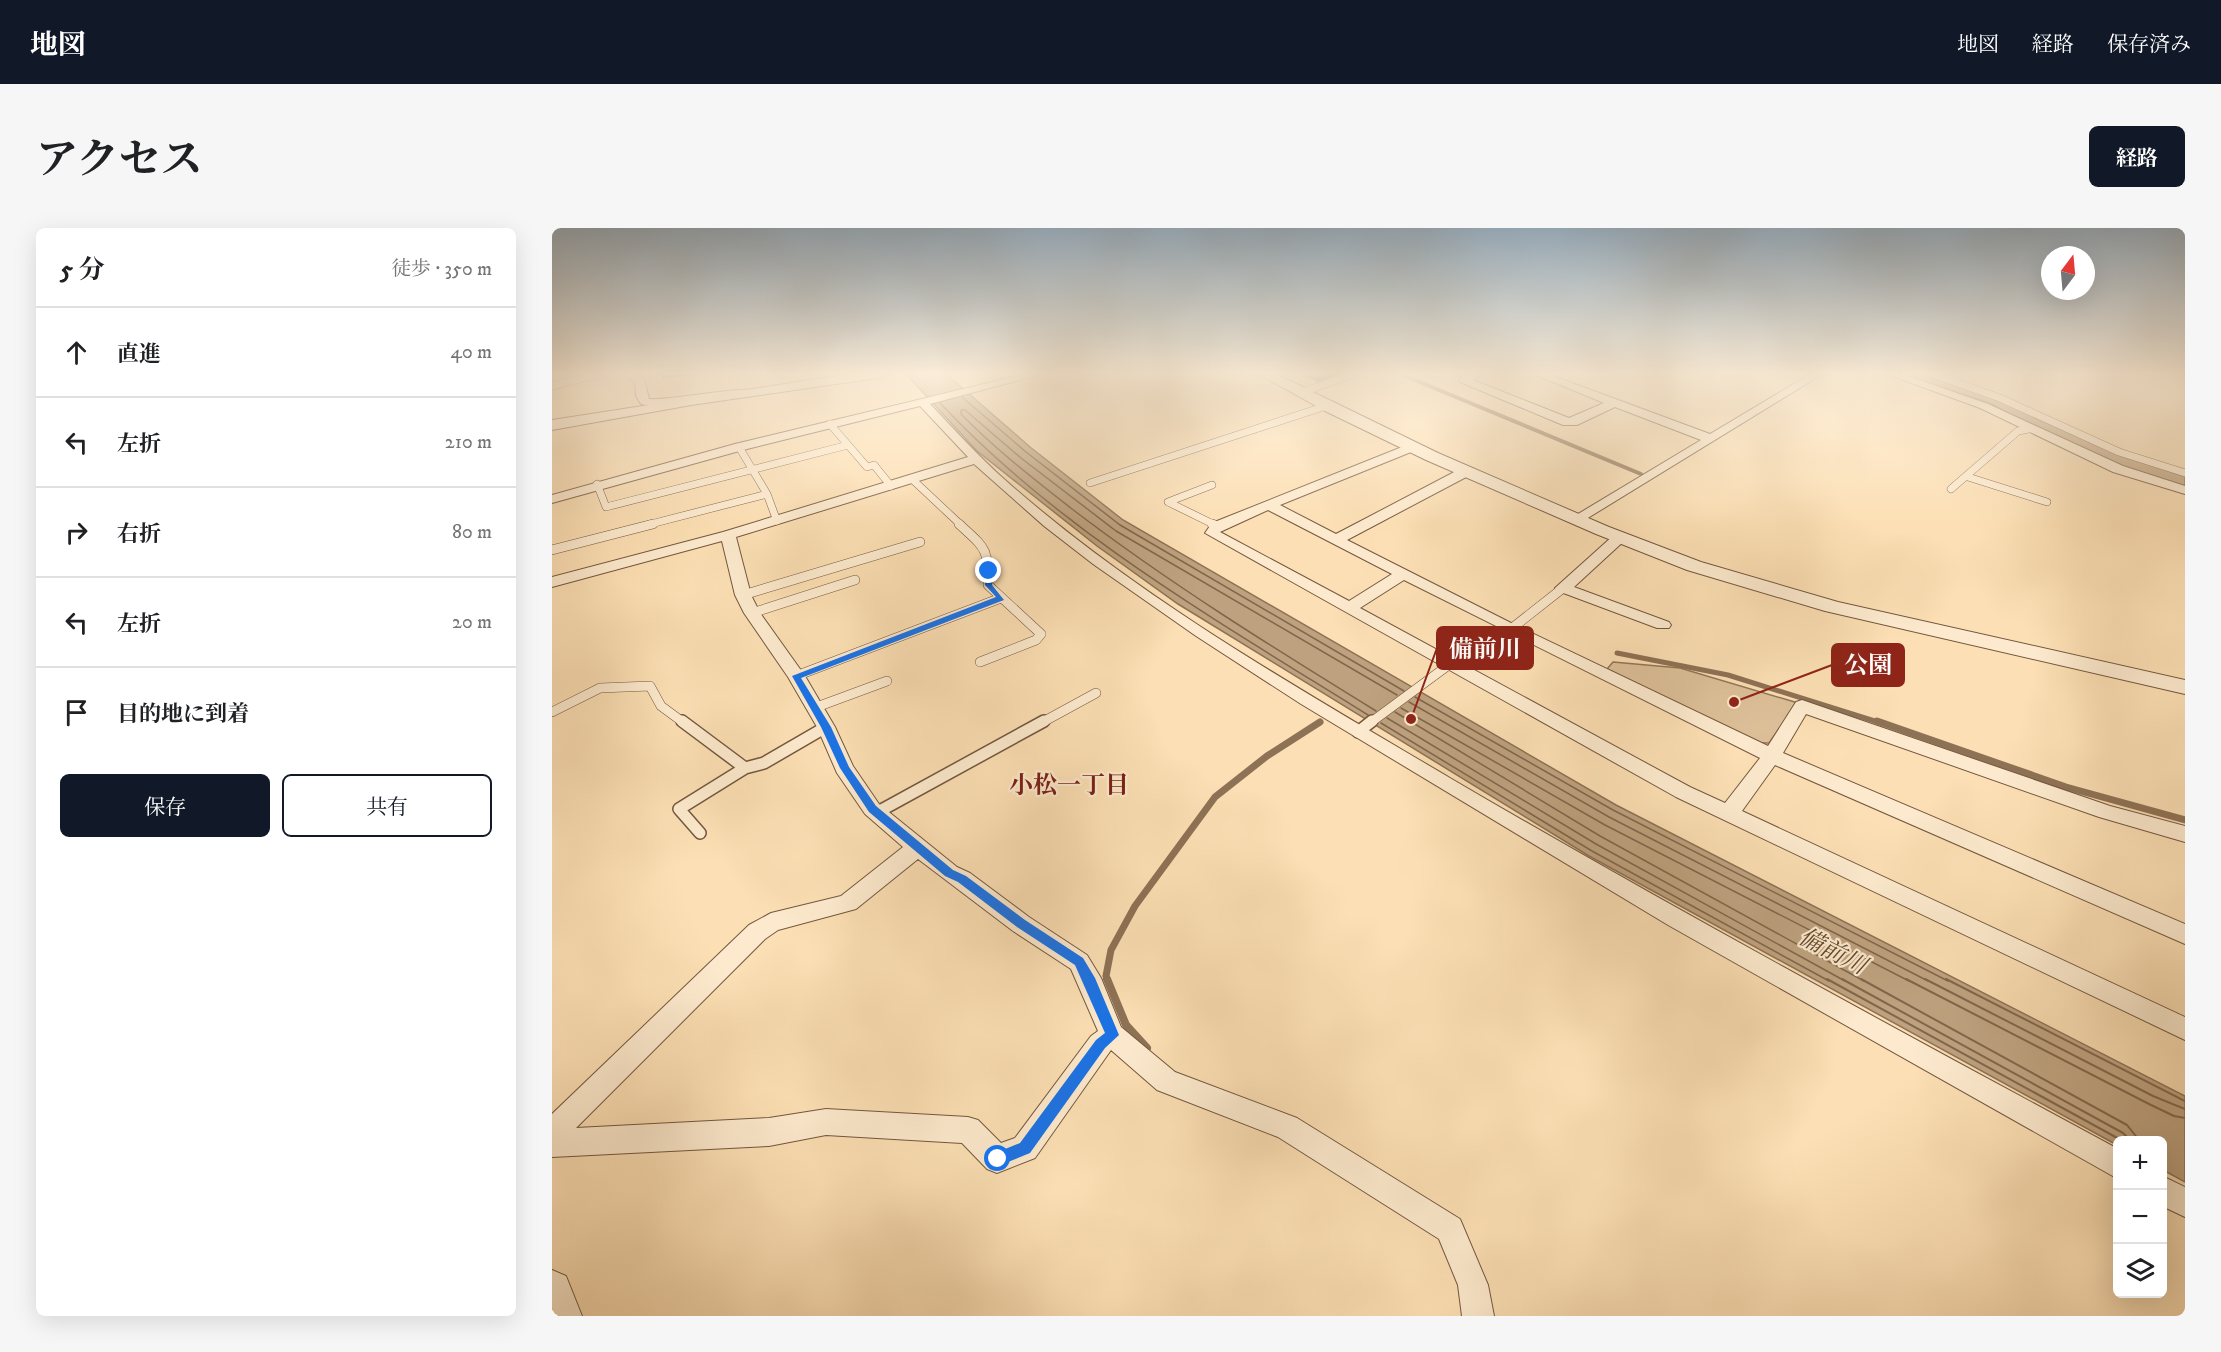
<!DOCTYPE html>
<html lang="ja">
<meta charset="utf-8">
<style>
:root{--surface:#fff;--page:#f6f6f6;--text:#202124;--muted:#757577;--line:#e0e0e0;--accent:#111827}
body{margin:0;font-family:"IM FELL DW Pica","Noto Serif JP",serif;background:var(--page);color:var(--text)}
.controls{position:absolute;right:18px;bottom:18px;display:grid;overflow:hidden;border-radius:9px;box-shadow:0 6px 24px #0002}
.controls button{width:54px;height:54px;display:grid;place-items:center;padding:0;border:0;border-bottom:2px solid var(--line);background:var(--surface);color:var(--text);font:30px sans-serif}
.compass{position:absolute;left:1489px;top:18px;width:54px;height:54px;border-radius:50%;background:var(--surface);box-shadow:0 6px 24px #0002;rotate:16deg}
.stop{position:absolute;width:18px;height:18px;margin:-14px;border:4px solid #1a73e8;border-radius:50%;background:#fff}
.stop.end{background:#1a73e8;border-color:#fff;box-shadow:0 2px 6px #0008}
.list{margin:0;padding:0;list-style:none}
h2{display:flex;justify-content:space-between;align-items:center;height:78px;margin:0;padding:0 24px;font-size:26px}
h2 small{font-size:20px;font-weight:400;color:var(--muted)}
.list li{display:grid;grid-template-columns:39px 1fr auto;gap:18px;align-items:center;box-sizing:border-box;height:90px;padding:0 24px;border-top:2px solid var(--line)}
.list b{display:block;font-size:22px;white-space:nowrap}
.list em{font-size:20px;font-style:normal;color:var(--muted)}
.actions{display:flex;gap:12px;padding:18px 24px}
.actions a{flex:1;padding:14px 0;border:2px solid var(--accent);border-radius:9px;text-align:center;font-size:21px;color:var(--accent)}
.actions .main{background:var(--accent);color:#fff}
.icon{flex:none;width:33px;height:33px;fill:none;stroke:currentColor;stroke-width:2;stroke-linecap:round;stroke-linejoin:round}
.map{position:relative;flex:none;width:1633px;height:1088px;overflow:hidden;border-radius:9px}
header{display:flex;align-items:center;gap:36px;box-sizing:border-box;height:84px;padding:0 30px;background:var(--accent);color:#fff}
header strong{font-size:28px}
nav{display:flex;gap:33px;margin-inline-start:auto;font-size:21px}
.intro{display:flex;align-items:center;justify-content:space-between;box-sizing:border-box;height:144px;padding:0 36px}
h1{margin:0;font-size:42px}
.button{padding:15px 27px;border-radius:9px;background:var(--accent);color:#fff;font-size:21px;font-weight:700}
main{display:flex;gap:36px;padding:0 36px}
aside{flex:1;background:var(--surface);border-radius:9px;box-shadow:0 6px 24px #0002}
.map>svg:first-child{display:block}
.green{fill:#ddc099;stroke:#927658;stroke-width:1.5}
.water{fill:#bea27f;stroke:#8e7255;stroke-width:1.5}
.lines{fill:none;stroke-linecap:round;stroke-linejoin:round}
.shore-far1{stroke:#82664b;stroke-width:1.5}
.shore{stroke:#82664b;stroke-width:2}
.stream-far3{stroke:#8e7255;stroke-width:4}
.stream-far2{stroke:#8e7255;stroke-width:5}
.stream-far1{stroke:#8e7255;stroke-width:7}
.stream{stroke:#8e7255;stroke-width:8}
.service-far2-casing{stroke:#74583e;stroke-width:8}
.service-far1-casing{stroke:#74583e;stroke-width:10}
.service-casing{stroke:#74583e;stroke-width:14}
.minor-casing{stroke:#74583e;stroke-width:2}
.tertiary-casing{stroke:#74583e;stroke-width:2}
.service-far2{stroke:#fdeace;stroke-width:7}
.service-far1{stroke:#fdeace;stroke-width:9}
.service{stroke:#fdeace;stroke-width:11}
.minor{fill:#fdeace;fill-rule:evenodd}
.tertiary{fill:#fdeace;fill-rule:evenodd}
.wall{fill:#8e765a;stroke:#472b17;stroke-width:1.5}
.shaded-wall{fill:#74604a;stroke:#472b17;stroke-width:1.5}
.route{fill:#1a73e8}
.labels{text-anchor:middle;stroke-width:4.5;stroke-linejoin:round;paint-order:stroke}
.neighbourhood-label{font-size:24px;font-weight:bold;fill:#7a1f14;stroke:#fdeace}
.water-label{font-size:24px;font-style:italic;fill:#654931;stroke:#fdeace}
.leader{fill:none;stroke:#8f2418;stroke-width:2}
.callout-dot{fill:#8f2418;stroke:#fdeace;stroke-width:2}
.callout{fill:#8f2418;stroke:#8f2418;stroke-width:2}
.callout-label{font-size:24px;text-anchor:middle;font-weight:bold;fill:#fff}
</style>
<header>
<strong>地図</strong>
<nav><a>地図</a><a>経路</a><a>保存済み</a></nav>
</header>
<div class="intro"><h1>アクセス</h1><a class="button">経路</a></div>
<main>
<aside>
<h2>5 分<small>徒歩 · 350 m</small></h2>
<ul class="list">
<li><svg class="icon" aria-label="ahead" viewBox="0 0 24 24"><path d="M12 20V5M6 11l6-6 6 6"/></svg><div><b>直進</b></div><em>40 m</em></li>
<li><svg class="icon" aria-label="left" viewBox="0 0 24 24"><path d="M17 20v-9H6M10 6l-5 5 5 5"/></svg><div><b>左折</b></div><em>210 m</em></li>
<li><svg class="icon" aria-label="right" viewBox="0 0 24 24"><path d="M7 20v-9h11M14 6l5 5-5 5"/></svg><div><b>右折</b></div><em>80 m</em></li>
<li><svg class="icon" aria-label="left" viewBox="0 0 24 24"><path d="M17 20v-9H6M10 6l-5 5 5 5"/></svg><div><b>左折</b></div><em>20 m</em></li>
<li><svg class="icon" aria-label="arrive" viewBox="0 0 24 24"><path d="M6 21V4h12l-3 4 3 4H6"/></svg><div><b>目的地に到着</b></div></li>
</ul>
<div class="actions"><a class="main">保存</a><a>共有</a></div>
</aside>
<div class="map">
<svg width="1633" height="1088" viewBox="0 0 1633 1088">
<rect width="100%" height="100%" fill="#fcdfb4"/>
<filter id="stains"><feTurbulence type="fractalNoise" baseFrequency=".00333" numOctaves="4"/><feColorMatrix values="0 0 0 0 .2 0 0 0 0 .09 0 0 0 0 .02 0 0 0 .5 -.17"/></filter>
<radialGradient id="worn" r=".72"><stop offset=".6" stop-color="#630" stop-opacity="0"/><stop offset="1" stop-color="#630" stop-opacity=".3"/></radialGradient>
<path class="green" d="M 1061,434 L 1128,440 L 1246,475 L 1217,515 L 1207,515 L 1055,441 Z"/>
<path class="water" d="M 353,145 L 393,145 L 478,219 L 571,292 L 1064,577 L 1633,868 L 1633,954 L 1611,942 L 1610,912 L 1566,912 L 1565,917 L 1037,628 L 626,376 L 545,318 L 425,223 Z
M 1346,145 L 1365,145 L 1422,163 L 1633,247 L 1633,259 L 1582,244 L 1486,202 L 1440,176 Z"/>
<g class="lines">
<path class="shore-far1" d="M 410,169 L 474,224 L 568,297 L 852,463
M 388,175 C 509,304 667,394 816,487
M 863,469 L 1061,582 L 1396,753
M 857,474 L 1057,589 L 1376,753
M 849,480 L 1053,597 L 1357,753
M 824,483 C 720,419 617,355 520,281 C 482,251 443,221 409,186 L 409,182 L 413,182 L 469,230 L 564,303 L 845,467
M 843,484 L 1048,608 L 1312,753
M 835,490 L 1044,616 L 1293,753
M 829,495 L 1040,623 L 1277,753"/>
<path class="shore" d="M 1275,751 L 1569,912
M 1290,751 L 1571,905 L 1578,912
M 1309,751 L 1575,897 L 1587,912
M 1354,751 L 1597,876 L 1622,888 L 1633,890
M 1373,751 L 1601,868 L 1633,881
M 1394,751 L 1633,873"/>
<path class="stream-far3" d="M 846,145 L 1089,246"/>
<path class="stream-far2" d="M 1065,425 L 1176,447 L 1329,495"/>
<path class="stream-far1" d="M 1325,493 L 1514,559 L 1633,592
M 556,753 L 554,748 L 559,722 L 583,678 L 663,569 L 715,528 L 768,494"/>
<path class="stream" d="M 555,751 L 574,797 L 595,820"/>
<defs>
<path id="service-far2" d="M 1378,145 L 1448,170 L 1567,224 L 1633,245
M 0,158 L 51,145
M 748,165 L 805,145
M 278,196 L 315,239 L 322,237 L 339,258
M 187,219 L 215,266 L 225,293
M 1416,249 L 1495,274
M 361,252 L 409,297
M 538,255 L 774,178
M 45,256 L 54,279 L 296,217
M 660,257 L 616,274 L 663,297
M 1399,261 L 1466,203 L 1477,201
M 95,297 L 215,266"/>
<path id="service-far1" d="M 407,296 C 434,321 436,319 436,357 L 489,406 L 484,412 L 428,434
M 660,296 L 665,298
M 0,322 L 101,296
M 191,367 L 368,314
M 200,385 L 303,352
M 959,401 L 1011,360
M 244,448 L 449,370
M 262,480 L 335,453
M 0,484 L 48,460 L 98,458 L 109,478 L 132,495
M 489,495 L 544,465
M 818,495 L 898,436"/>
<path id="service" d="M 130,493 L 193,540
M 806,504 L 820,493
M 324,585 L 492,493
M 148,605 L 127,581 L 193,540 L 212,535 L 274,499"/>
<path id="minor" d="M 67,145 L 80,145 L 92,150 L 97,171 C 119,173 197,156 208,164 L 202,167 L 119,178 L 93,177 L 89,176 L 84,168 L 83,154 Z
M 477,145 L 494,145 L 378,176 C 402,201 426,228 452,251 C 586,370 746,460 898,550 C 1118,679 1342,800 1566,921 L 1566,951 L 1116,697 L 749,476 L 644,408 L 541,336 L 492,298 L 422,236 L 184,309 L 199,367 L 208,385 L 253,448 L 283,499 L 301,538 L 327,576 L 405,639 L 418,645 L 477,689 L 535,727 L 549,750 L 569,799 L 623,844 L 745,890 L 908,991 L 936,1057 L 942,1088 L 910,1088 L 906,1057 L 887,1011 L 726,909 L 605,862 L 559,822 L 483,930 L 445,945 L 435,941 L 410,915 L 274,907 L 217,918 L 0,929 L 0,886 L 197,697 L 219,685 L 289,668 L 351,619 L 313,586 L 285,545 L 265,499 L 236,449 L 192,385 L 183,367 L 170,313 L 0,359 L 0,349 L 171,304 L 416,229 L 368,178 L 191,222 L 0,275 L 0,267 L 183,216 ZM 366,631 L 461,703 L 519,741 L 546,803 L 539,808 L 463,910 L 449,915 L 426,892 L 416,889 L 274,881 L 217,890 L 24,900 L 213,711 L 226,702 L 304,681 Z
M 919,145 L 932,145 L 921,152 L 1017,190 L 1052,175 L 979,145 L 993,145 L 1158,206 L 1260,145 L 1272,145 L 1026,296 L 1021,295 L 1021,289 L 1149,212 L 1063,179 L 1025,197 L 1011,197 L 908,154 L 908,150 Z
M 1332,145 L 1347,145 L 1436,176 L 1571,238 L 1633,258 L 1633,266 L 1561,244 L 1428,180 Z
M 860,215 L 866,219 L 864,222 L 728,277 L 784,306 L 908,241 L 918,241 L 918,247 L 795,312 L 965,398 L 1216,518 L 1244,474 L 1250,472 L 1558,578 L 1633,598 L 1633,614 L 1547,589 L 1254,486 L 1231,525 L 1633,696 L 1633,716 L 1223,537 L 1190,583 L 1633,789 L 1633,812 L 1124,569 L 653,305 L 660,295 ZM 716,282 L 840,346 L 797,373 L 668,304 ZM 852,352 L 1208,530 L 1173,575 L 1138,559 L 808,380 Z
M 1067,306 L 1072,307 L 1074,310 L 1072,313 L 1022,359 L 1117,394 L 1119,397 L 1117,400 L 1105,400 L 1006,363 L 1003,360 L 1062,307 Z
M 1610,948 L 1633,959 L 1633,989 L 1610,978 Z"/>
<path id="tertiary" d="M 304,145 L 339,145 L 332,149 L 139,177 L 0,202 L 0,192 Z
M 705,145 L 722,145 L 886,225 L 1057,299 L 1149,334 L 1286,374 L 1633,452 L 1633,466 L 1273,383 L 1135,342 L 1044,306 L 874,232 L 773,183 Z
M 0,1042 L 14,1048 L 30,1088 L 0,1088 Z"/>
</defs>
<use href="#service-far2" class="service-far2-casing"/>
<use href="#service-far1" class="service-far1-casing"/>
<use href="#service" class="service-casing"/>
<use href="#minor" class="minor-casing"/>
<use href="#tertiary" class="tertiary-casing"/>
<use href="#service-far2" class="service-far2"/>
<use href="#service-far1" class="service-far1"/>
<use href="#service" class="service"/>
<use href="#minor" class="minor"/>
<use href="#tertiary" class="tertiary"/>
</g>
<path class="wall" d="M 748,145 L 789,145 L 766,153 Z"/>
<path class="shaded-wall" d="M 108,145 L 145,145 L 111,150 Z
M 766,145 L 789,145 L 766,153 Z"/>
<linearGradient id="sky" x2="0" y2="1"><stop stop-color="#97adbe"/><stop offset="0.49" stop-color="#fef1dd"/><stop offset="1" stop-color="#fef1dd" stop-opacity="0"/></linearGradient>
<rect width="1633" height="297" fill="url(#sky)"/>
<path class="route" d="M 437,341 L 441,343 L 440,357 L 452,372 L 249,450 L 279,499 L 297,539 L 324,578 L 401,642 L 414,648 L 473,692 L 531,730 L 543,750 L 567,807 L 553,820 L 478,925 L 446,938 L 441,936 L 441,926 L 468,915 L 544,812 L 553,805 L 523,737 L 465,699 L 406,654 L 393,648 L 317,584 L 288,540 L 269,499 L 240,448 L 444,369 L 433,357 L 433,343 Z"/>
<g class="labels">
<g class="neighbourhood-label">
<text x="517" y="565">小松一丁目</text>
</g>
<g class="water-label">
<text transform="translate(1281 723) rotate(27)" y="8">備前川</text>
</g>
</g>
<path class="leader" d="M859 491L885 420M1182 474L1280 437"/>
<g class="callout-dot">
<circle cx="859" cy="491" r="6"/>
<circle cx="1182" cy="474" r="6"/>
</g>
<g class="callout">
<rect x="885" y="399" width="96" height="42" rx="6"/>
<rect x="1280" y="416" width="72" height="42" rx="6"/>
</g>
<g class="callout-label">
<text x="933" y="429">備前川</text>
<text x="1316" y="445">公園</text>
</g>
<rect width="100%" height="100%" filter="url(#stains)"/>
<rect width="100%" height="100%" fill="url(#worn)"/>
</svg>
<div class="controls">
<button>+</button>
<button>−</button>
<button><svg class="icon" aria-label="layers" viewBox="0 0 24 24"><path d="M12 4l9 5-9 5-9-5zM3 14l9 5 9-5"/></svg></button>
</div>
<svg class="compass" viewBox="-18 -18 36 36"><path d="M0-13l5 13h-10z" fill="#e53935"/><path d="M0 13l5-13h-10z" fill="#757577"/></svg>
<div class="stop" style="left:446px;top:931px"></div>
<div class="stop end" style="left:437px;top:343px"></div>
</div>
</main>
